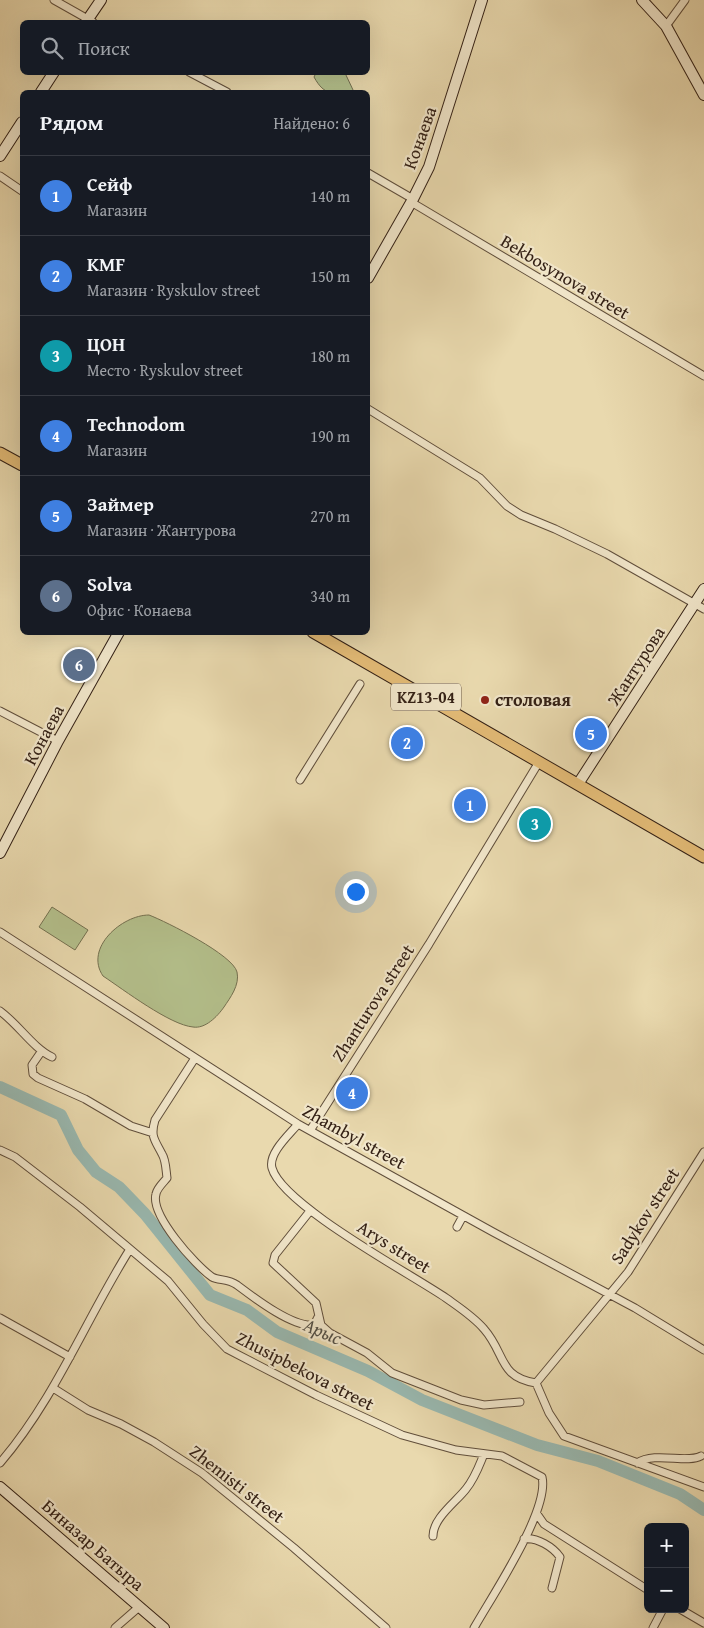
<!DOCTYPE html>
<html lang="ru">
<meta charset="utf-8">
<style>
:root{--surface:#171b24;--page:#20242c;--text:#f1f3f6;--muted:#9ea1a6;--line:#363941;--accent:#c59692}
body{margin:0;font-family:"Gentium Book Plus",serif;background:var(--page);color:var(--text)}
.controls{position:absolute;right:15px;bottom:15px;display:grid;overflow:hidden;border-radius:8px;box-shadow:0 5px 20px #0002}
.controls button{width:45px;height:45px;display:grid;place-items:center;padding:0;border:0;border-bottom:1px solid var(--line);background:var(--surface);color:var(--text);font:25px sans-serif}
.you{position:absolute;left:355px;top:891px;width:18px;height:18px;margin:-12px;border:4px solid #fff;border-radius:50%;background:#1a73e8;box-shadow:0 0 0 8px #1a73e833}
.badge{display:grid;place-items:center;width:32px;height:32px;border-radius:50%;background:var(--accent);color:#fff;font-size:16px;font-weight:700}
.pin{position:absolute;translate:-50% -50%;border:2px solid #fff;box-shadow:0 1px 5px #0006}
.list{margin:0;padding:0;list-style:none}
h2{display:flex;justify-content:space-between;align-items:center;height:65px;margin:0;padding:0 20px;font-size:21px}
h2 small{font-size:16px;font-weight:400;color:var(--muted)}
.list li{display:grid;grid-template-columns:32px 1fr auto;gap:15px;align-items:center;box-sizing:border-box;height:80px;padding:0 20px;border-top:1px solid var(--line)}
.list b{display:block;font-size:19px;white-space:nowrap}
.list p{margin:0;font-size:16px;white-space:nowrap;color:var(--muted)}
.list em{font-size:16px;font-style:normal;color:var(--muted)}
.icon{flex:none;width:28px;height:28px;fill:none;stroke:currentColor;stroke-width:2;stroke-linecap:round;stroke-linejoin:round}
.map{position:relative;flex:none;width:704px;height:1628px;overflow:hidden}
.search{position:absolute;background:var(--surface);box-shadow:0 5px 20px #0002;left:20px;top:20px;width:350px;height:55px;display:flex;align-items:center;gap:12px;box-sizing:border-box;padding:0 18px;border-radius:8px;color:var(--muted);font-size:19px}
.panel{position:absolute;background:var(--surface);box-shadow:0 5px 20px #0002;left:20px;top:90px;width:350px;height:545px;border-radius:8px}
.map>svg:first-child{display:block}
.green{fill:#b4c08c;stroke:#747050}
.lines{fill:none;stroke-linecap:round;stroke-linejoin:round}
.river{stroke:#99b9b1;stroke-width:12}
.street-casing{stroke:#604e3b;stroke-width:9}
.secondary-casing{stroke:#332015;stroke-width:12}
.primary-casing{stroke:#332015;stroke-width:13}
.street{stroke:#f1e6ca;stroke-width:7}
.secondary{stroke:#f1e6ca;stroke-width:10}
.primary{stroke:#e4bc77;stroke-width:11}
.poi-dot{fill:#8f2418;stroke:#f1e6ca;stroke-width:2}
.labels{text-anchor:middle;stroke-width:4.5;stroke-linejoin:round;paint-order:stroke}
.shield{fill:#f1e6ca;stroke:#6c5b4b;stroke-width:1}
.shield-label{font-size:16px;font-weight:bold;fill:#332015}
.street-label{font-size:18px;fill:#332015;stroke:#f1e6ca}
.poi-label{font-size:18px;font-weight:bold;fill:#332015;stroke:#f1e6ca;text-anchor:start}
.water-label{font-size:19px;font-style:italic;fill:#524e44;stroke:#f1e6ca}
</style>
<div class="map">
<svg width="704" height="1628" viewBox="0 0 704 1628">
<rect width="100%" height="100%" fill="#e9d9ae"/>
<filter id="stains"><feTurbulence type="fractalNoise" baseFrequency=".004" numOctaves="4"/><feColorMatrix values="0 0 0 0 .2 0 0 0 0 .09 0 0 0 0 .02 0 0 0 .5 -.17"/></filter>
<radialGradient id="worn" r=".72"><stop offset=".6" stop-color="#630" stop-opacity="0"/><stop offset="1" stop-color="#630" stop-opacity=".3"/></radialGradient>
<path class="green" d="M 316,73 L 345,73 L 354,92 C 333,93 325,97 314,77 Z
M 52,907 L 88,930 L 75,950 L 39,927 Z
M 149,915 C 167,922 233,955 237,972 C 240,985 230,998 224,1007 C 217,1017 205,1029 193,1027 C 170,1025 124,990 103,976 C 84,948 122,915 149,915 Z"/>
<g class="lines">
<path class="river" d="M 0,1087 L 61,1115 L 78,1150 L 96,1172 L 119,1187 L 145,1214 L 210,1295 L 247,1310 L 277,1332 L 368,1371 L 422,1400 L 537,1445 L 598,1461 L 680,1494 L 704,1510"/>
<defs>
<path id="street" d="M 54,0 L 93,22
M 666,26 L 685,0
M 189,72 L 227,92
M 368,173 L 413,199
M 0,176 L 22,191
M 411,202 L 704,376
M 368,409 L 480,478 L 507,506 L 521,515 L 555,529 L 607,554 L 704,609
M 0,711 L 58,741
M 300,780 L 360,684
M 0,932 L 298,1124 L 493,1232 L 635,1308 L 704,1350
M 0,1011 C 19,1025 33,1048 52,1057
M 41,1052 L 32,1065 L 33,1074 L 38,1078 L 85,1099 L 131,1126 L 153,1133
M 195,1058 L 155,1120 C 150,1137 155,1140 162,1154 C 166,1160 166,1171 167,1178 C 164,1182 157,1188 156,1194 C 150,1215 195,1265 212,1277 C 219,1281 227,1278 237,1285 C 253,1297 293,1328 314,1325 L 318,1317
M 298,1124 C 290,1134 268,1153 272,1168 C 282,1205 411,1274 446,1298 C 460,1308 474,1317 484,1329 C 506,1354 498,1377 536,1383
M 311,1129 L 429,944 L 539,762
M 0,1150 L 15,1157 L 80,1207 L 168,1281 L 203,1324 L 227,1349 L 316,1395 L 402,1435 L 456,1450 L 502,1456 L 542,1477 C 550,1510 492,1596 474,1628
M 704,1152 L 628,1272 L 536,1383 L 549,1413 L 564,1436 L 704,1487
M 310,1211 L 275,1255 L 273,1263 L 316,1303 L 321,1325 L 330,1333 L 367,1353 L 392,1373 L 461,1400 L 484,1405 L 520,1402
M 457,1227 L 463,1216
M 0,1318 L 70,1357
M 53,1388 L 88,1410 L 121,1424 L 154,1442 L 202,1473 L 294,1548 L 386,1628
M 0,1463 C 55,1399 86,1319 130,1249
M 637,1463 C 656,1451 686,1464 701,1456
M 537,1514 L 544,1524 L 648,1590
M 433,1536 C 433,1518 456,1502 466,1489 C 475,1478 479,1466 484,1454
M 524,1539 C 537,1537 553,1547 560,1557 L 552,1588
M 680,1609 L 704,1623
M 115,1628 L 139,1607
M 653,1628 L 663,1609"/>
<path id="secondary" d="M 642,0 L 666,26 L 704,95
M 86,22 L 101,0
M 41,92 L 54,72
M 0,156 L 22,122
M 368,278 L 413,199 L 429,167 L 482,0
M 578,784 L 704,589
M 0,853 L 58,741 L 119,632
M 0,1487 L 164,1628"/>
<path id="primary" d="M 0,453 L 22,465
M 313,632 L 704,857"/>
</defs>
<use href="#street" class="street-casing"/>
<use href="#secondary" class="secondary-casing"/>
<use href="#primary" class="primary-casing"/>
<use href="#street" class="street"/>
<use href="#secondary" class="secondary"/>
<use href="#primary" class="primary"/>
</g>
<circle class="poi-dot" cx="485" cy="700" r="5"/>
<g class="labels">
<rect class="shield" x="391" y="683.5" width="70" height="27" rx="4"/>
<g class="shield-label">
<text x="426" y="703">KZ13-04</text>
</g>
<g class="street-label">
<text transform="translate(420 138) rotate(-70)" y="6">Конаева</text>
<text transform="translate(565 277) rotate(31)" y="6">Bekbosynova street</text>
<text transform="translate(636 666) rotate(-57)" y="6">Жантурова</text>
<text transform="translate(44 735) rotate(-62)" y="6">Конаева</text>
<text transform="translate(373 1003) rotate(-57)" y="6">Zhanturova street</text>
<text transform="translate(354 1137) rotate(29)" y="6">Zhambyl street</text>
<text transform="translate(645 1216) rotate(-57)" y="6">Sadykov street</text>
<text transform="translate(394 1247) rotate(32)" y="6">Arys street</text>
<text transform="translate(305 1371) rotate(27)" y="6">Zhusipbekova street</text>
<text transform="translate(237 1484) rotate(38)" y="6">Zhemisti street</text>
<text transform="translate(93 1545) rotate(41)" y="6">Биназар Батыра</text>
</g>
<g class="poi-label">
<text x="495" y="706">столовая</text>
</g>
<g class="water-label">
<text transform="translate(323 1331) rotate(23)" y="7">Арыс</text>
</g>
</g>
<rect width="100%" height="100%" filter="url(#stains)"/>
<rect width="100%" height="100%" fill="url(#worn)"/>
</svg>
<div class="controls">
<button>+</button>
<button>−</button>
</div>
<div class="you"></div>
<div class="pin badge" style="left:470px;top:805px;background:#3f7fe0">1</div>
<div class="pin badge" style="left:407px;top:743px;background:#3f7fe0">2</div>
<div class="pin badge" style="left:535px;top:824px;background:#0f9aa8">3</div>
<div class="pin badge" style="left:352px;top:1093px;background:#3f7fe0">4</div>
<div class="pin badge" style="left:591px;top:734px;background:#3f7fe0">5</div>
<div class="pin badge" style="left:79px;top:665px;background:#5c6f8a">6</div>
<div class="search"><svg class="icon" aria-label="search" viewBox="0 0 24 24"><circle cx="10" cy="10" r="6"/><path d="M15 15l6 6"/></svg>Поиск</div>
<section class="panel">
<h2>Рядом<small>Найдено: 6</small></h2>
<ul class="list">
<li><span class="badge" style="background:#3f7fe0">1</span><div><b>Сейф</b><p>Магазин</p></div><em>140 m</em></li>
<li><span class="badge" style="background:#3f7fe0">2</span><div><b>KMF</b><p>Магазин · Ryskulov street</p></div><em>150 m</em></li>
<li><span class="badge" style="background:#0f9aa8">3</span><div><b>ЦОН</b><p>Место · Ryskulov street</p></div><em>180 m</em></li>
<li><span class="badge" style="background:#3f7fe0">4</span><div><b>Technodom</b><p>Магазин</p></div><em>190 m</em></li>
<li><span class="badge" style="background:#3f7fe0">5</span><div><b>Займер</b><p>Магазин · Жантурова</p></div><em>270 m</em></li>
<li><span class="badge" style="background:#5c6f8a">6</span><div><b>Solva</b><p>Офис · Конаева</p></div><em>340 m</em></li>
</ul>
</section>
</div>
